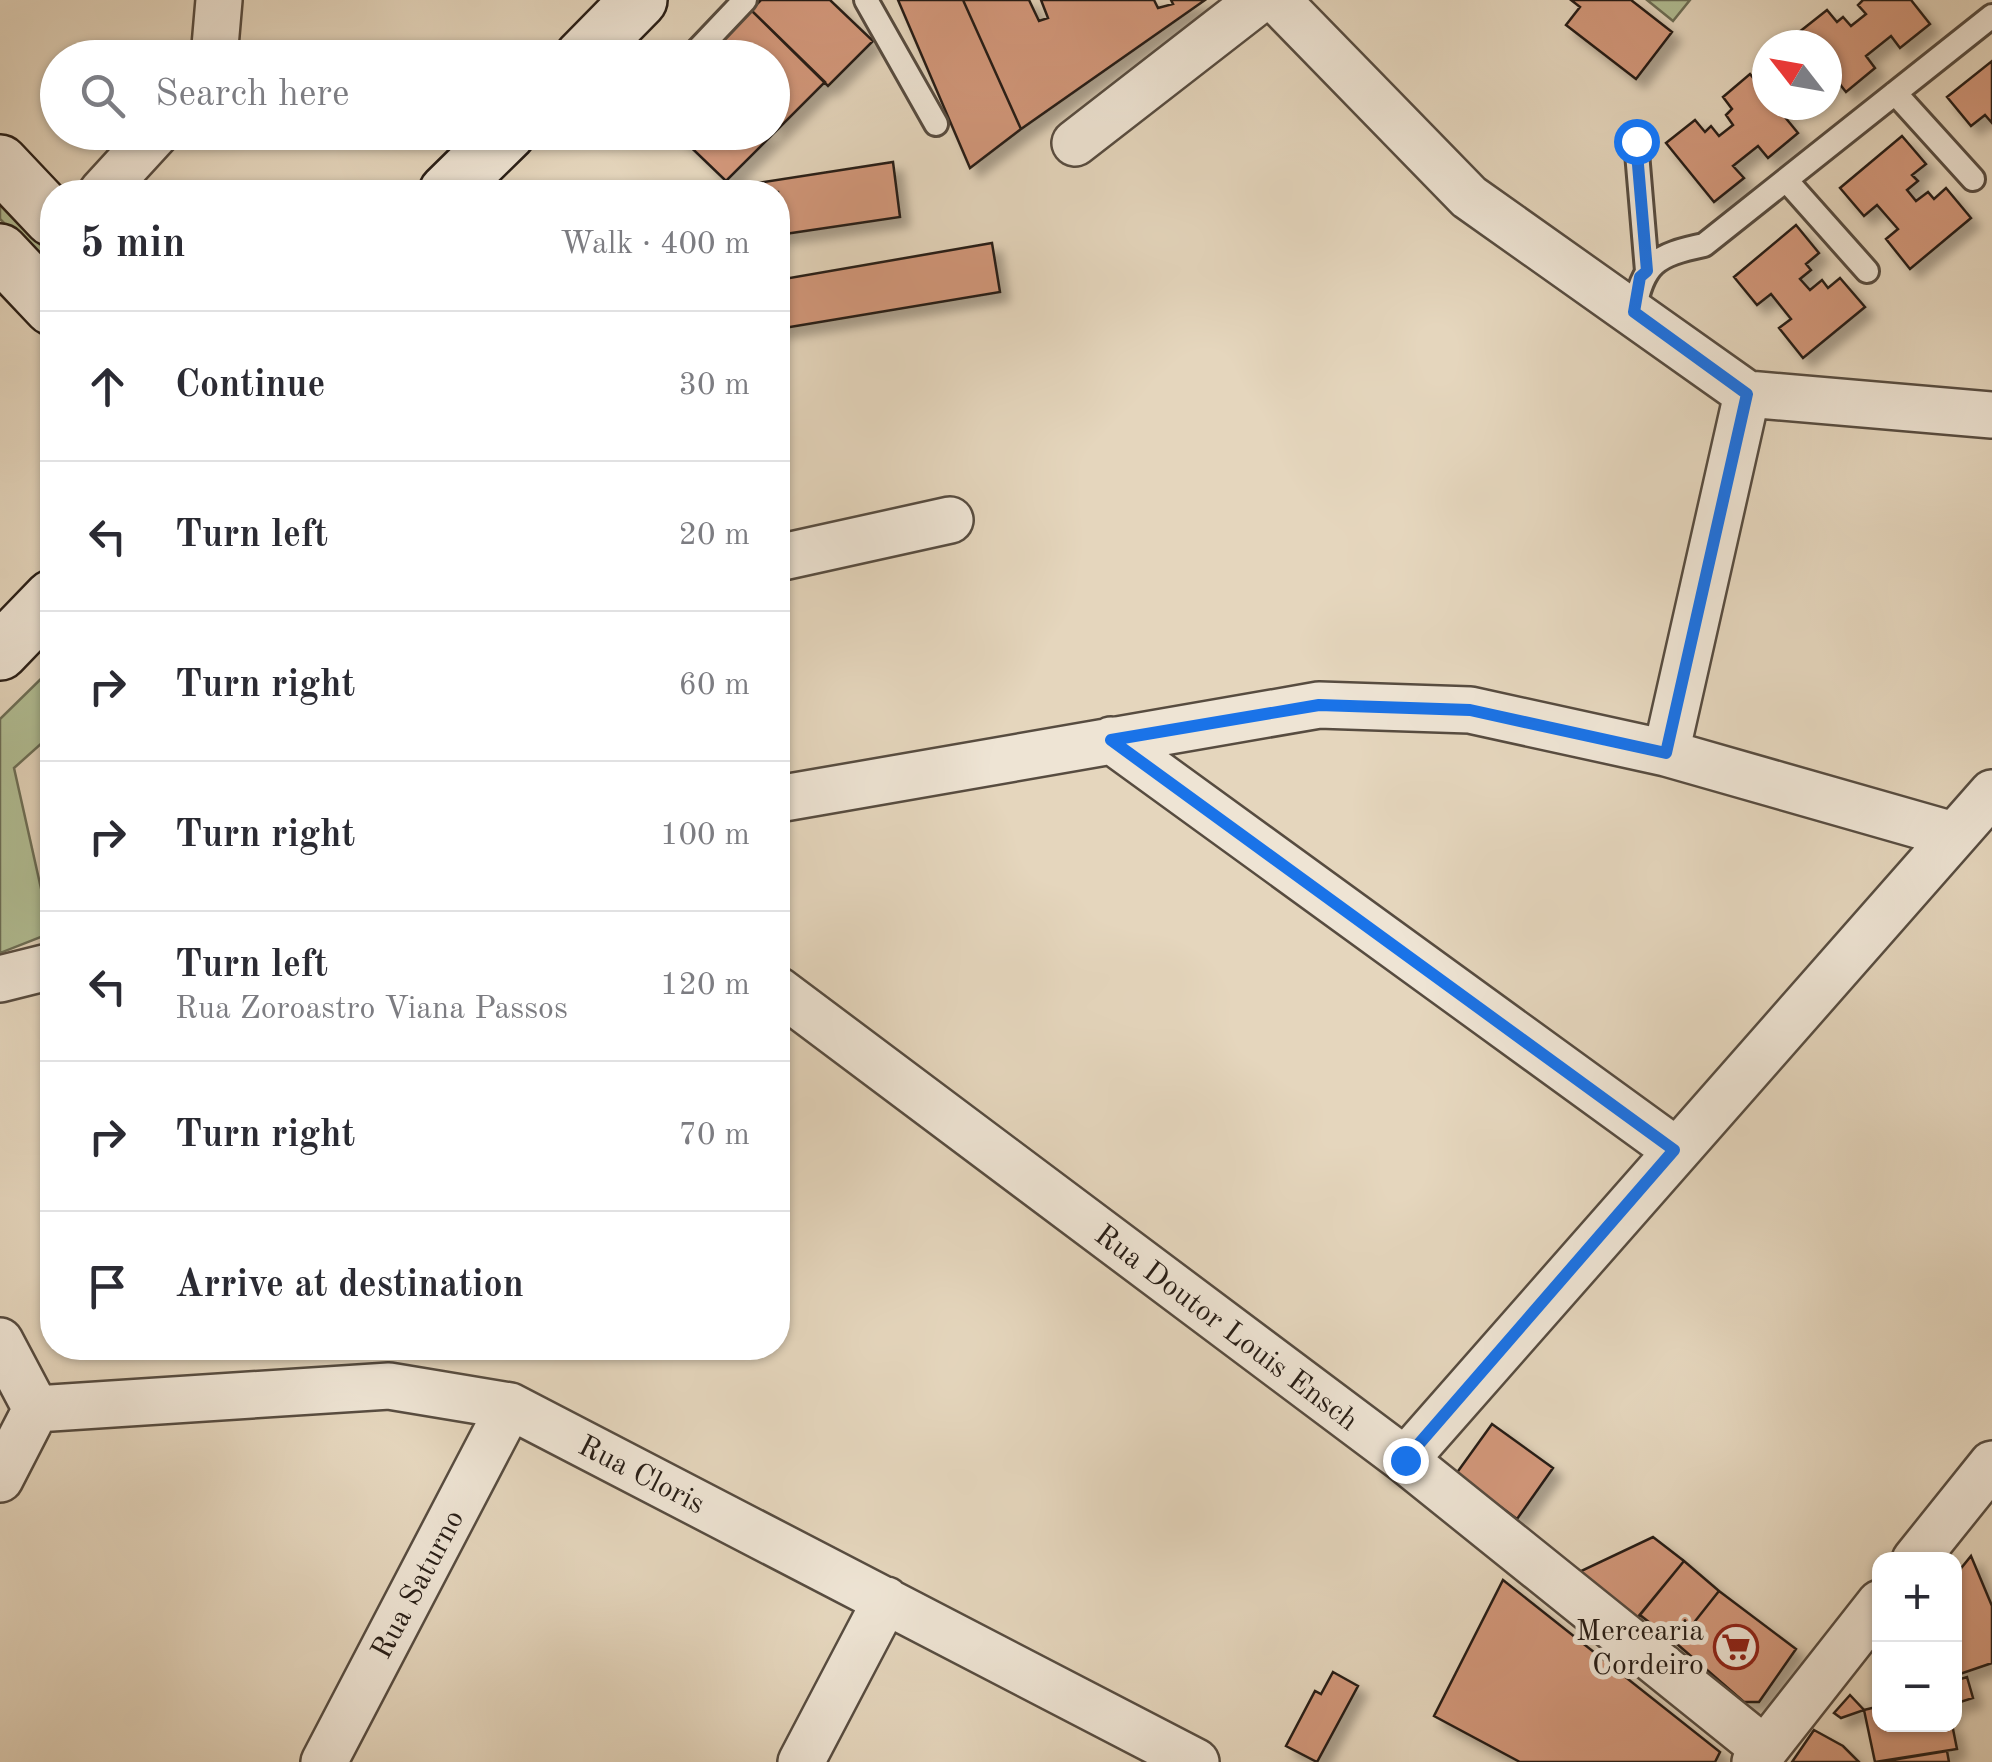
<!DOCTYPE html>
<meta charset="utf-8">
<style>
:root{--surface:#fff;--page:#f7f7f7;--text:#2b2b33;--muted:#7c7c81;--line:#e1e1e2}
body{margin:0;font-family:"Old Standard TT",serif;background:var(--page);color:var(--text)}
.controls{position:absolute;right:30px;bottom:30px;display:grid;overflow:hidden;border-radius:20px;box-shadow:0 2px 8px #0004}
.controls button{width:90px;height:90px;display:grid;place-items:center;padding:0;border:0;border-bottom:2px solid var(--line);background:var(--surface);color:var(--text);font:50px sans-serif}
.compass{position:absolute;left:1752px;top:30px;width:90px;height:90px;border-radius:50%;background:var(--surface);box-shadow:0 2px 8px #0004;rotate:301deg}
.stop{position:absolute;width:30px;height:30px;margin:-22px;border:8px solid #1a73e8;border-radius:50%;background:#fff}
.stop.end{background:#1a73e8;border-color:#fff;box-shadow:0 2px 10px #0008}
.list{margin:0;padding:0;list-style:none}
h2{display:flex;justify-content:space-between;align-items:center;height:130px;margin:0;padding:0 40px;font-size:42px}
h2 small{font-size:32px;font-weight:400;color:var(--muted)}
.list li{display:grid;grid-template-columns:65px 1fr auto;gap:30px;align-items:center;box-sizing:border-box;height:150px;padding:0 40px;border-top:2px solid var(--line)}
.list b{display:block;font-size:38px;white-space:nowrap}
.list p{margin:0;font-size:32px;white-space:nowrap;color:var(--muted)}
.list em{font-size:32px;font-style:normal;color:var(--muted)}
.icon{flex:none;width:55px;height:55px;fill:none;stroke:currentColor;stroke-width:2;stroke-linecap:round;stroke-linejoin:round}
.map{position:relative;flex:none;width:1992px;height:1762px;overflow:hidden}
.search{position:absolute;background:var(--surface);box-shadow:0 2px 8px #0004;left:40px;top:40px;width:750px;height:110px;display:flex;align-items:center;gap:25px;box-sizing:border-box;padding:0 35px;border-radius:55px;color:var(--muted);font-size:38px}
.panel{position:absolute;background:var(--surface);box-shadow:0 2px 8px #0004;left:40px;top:180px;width:750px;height:1180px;border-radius:40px}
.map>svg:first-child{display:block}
.green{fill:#b1be94;stroke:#6c6e56;stroke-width:2.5}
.building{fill:#d2977a;stroke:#281e17;stroke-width:2.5;filter:url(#shadow)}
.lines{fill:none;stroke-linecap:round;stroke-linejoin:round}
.lane-casing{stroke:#574c40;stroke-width:28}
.street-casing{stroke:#574c40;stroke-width:50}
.secondary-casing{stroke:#281e17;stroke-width:60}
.lane{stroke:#eee4d4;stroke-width:22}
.street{stroke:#eee4d4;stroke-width:45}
.secondary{stroke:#eee4d4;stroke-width:55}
.route{stroke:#1a73e8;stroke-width:12}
.labels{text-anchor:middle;stroke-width:10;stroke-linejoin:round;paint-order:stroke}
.street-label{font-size:30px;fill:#281e17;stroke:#eee4d4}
.poi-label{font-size:30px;fill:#281e17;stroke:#eee4d4;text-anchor:end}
</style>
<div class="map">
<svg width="1992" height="1762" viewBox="0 0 1992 1762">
<defs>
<filter id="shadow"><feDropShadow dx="9" dy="9" stdDeviation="5" flood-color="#0004"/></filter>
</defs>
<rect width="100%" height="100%" fill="#e5d6bd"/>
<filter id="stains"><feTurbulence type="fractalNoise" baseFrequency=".002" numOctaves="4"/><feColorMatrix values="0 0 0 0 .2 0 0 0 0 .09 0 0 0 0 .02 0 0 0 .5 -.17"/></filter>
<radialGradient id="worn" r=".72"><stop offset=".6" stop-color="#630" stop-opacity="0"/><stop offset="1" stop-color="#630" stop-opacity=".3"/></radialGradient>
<path class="green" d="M 1647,0 L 1690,0 L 1673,21 Z
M 0,193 L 52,247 L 52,271 L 0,219 Z
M 52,668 L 52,734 L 14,768 L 51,933 L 0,953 L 0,719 Z"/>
<path class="building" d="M 761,0 L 830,0 L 873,41 L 828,86 L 751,10 Z
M 898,0 L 963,0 L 1021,129 L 970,168 Z
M 963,0 L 1029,0 L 1039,21 L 1048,18 L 1041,0 L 1154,0 L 1158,8 L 1173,4 L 1171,0 L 1205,0 L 1021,129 Z
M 1571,0 L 1631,0 L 1672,32 L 1636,79 L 1566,25 L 1580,7 Z
M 1863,0 L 1911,0 L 1930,24 L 1900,48 L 1891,36 L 1866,56 L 1875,68 L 1846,92 L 1827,68 L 1827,45 L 1808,45 L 1798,33 L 1827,10 L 1837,22 L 1843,17 L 1851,26 L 1866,14 L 1858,5 Z
M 751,10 L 825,82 L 726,181 L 675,132 L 772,132 L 772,58 L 704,58 Z
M 1992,61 L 1992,123 L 1985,115 L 1971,126 L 1947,97 Z
M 1750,74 L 1767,95 L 1767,105 L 1775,105 L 1798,133 L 1768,158 L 1758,146 L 1733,166 L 1744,178 L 1714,202 L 1666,143 L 1695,120 L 1705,132 L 1711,126 L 1719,136 L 1733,125 L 1726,115 L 1732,109 L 1723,97 Z
M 1902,136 L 1926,164 L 1912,175 L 1918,181 L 1907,190 L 1916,201 L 1928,192 L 1934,199 L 1946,188 L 1971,218 L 1910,269 L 1886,239 L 1898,229 L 1877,205 L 1864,216 L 1840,188 Z
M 893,162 L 900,217 L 778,235 L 778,192 L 752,192 L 751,184 Z
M 1796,225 L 1819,253 L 1806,264 L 1811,270 L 1800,279 L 1810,290 L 1822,280 L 1828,288 L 1840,278 L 1865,307 L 1803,358 L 1779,328 L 1791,319 L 1771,294 L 1757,305 L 1734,277 Z
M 992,243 L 1000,292 L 778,329 L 778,280 Z
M 1492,1424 L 1553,1468 L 1517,1519 L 1456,1474 Z
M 1653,1537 L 1684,1561 L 1637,1618 L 1579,1572 Z
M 1971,1556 L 1992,1606 L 1992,1663 L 1954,1676 L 1954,1577 Z
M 1684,1561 L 1719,1591 L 1677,1644 L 1640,1615 Z
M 1503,1580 L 1720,1752 L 1715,1762 L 1520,1762 L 1434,1716 Z
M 1719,1591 L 1796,1649 L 1759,1702 L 1744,1702 L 1677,1644 Z
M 1333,1672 L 1358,1686 L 1317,1762 L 1286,1746 L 1315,1691 L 1321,1694 Z
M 1967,1677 L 1973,1698 L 1954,1704 L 1954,1681 Z
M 1850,1695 L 1864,1710 L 1841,1718 L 1834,1713 Z
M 1880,1706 L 1880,1724 L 1952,1724 L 1957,1749 L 1875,1762 L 1864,1710 Z
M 1814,1730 L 1843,1746 L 1859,1762 L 1792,1762 Z
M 1947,1751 L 1949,1762 L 1880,1762 Z"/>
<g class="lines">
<defs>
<path id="lane" d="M 866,0 L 936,124
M 690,58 L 745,0
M 1895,93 L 1973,179
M 1636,141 L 1647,271
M 1786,180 L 1867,271
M 1634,312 C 1643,263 1656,255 1704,245 L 1992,16"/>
<path id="street" d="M 1277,0 L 1469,197 L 1747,394 L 1666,753
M 214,58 L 219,0
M 1075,143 L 1259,0
M 102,192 L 157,132
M 1747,394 L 1992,415
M 778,558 L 950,520
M 1111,740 L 1674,1149
M 778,799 L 1319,705 L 1470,710 L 1666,753 L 1953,835
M 0,979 L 52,966
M 778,990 L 1405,1460 L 1763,1748
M 0,1341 L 36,1409
M 36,1409 L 389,1386 L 510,1406 L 1196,1762
M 1405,1460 L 1992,793
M 0,1479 L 36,1409
M 1915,1560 L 1992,1464
M 324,1762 L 510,1406
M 801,1762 L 886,1600
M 1755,1762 L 1880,1603"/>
<path id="secondary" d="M 582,58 L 639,0
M 0,163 L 52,218
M 447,192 L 508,132
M 0,252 L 52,307
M 0,652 L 52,598"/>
</defs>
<use href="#lane" class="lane-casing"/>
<use href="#street" class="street-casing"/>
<use href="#secondary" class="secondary-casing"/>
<use href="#lane" class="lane"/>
<use href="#street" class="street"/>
<use href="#secondary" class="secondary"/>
</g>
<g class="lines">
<path class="route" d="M 1405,1460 L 1674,1150 L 1111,740 L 1319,705 L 1470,710 L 1666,753 L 1747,394 L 1634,312 L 1640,277 L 1647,271 L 1636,141"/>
</g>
<defs>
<symbol id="supermarket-ring" viewBox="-11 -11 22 22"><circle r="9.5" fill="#eee4d4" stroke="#8f2418" stroke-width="1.5"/><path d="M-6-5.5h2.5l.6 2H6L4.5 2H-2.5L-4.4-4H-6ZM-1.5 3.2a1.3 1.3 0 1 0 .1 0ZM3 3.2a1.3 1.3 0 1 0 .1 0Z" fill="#8f2418"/></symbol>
</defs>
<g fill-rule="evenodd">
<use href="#supermarket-ring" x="1711" y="1622" width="50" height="50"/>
</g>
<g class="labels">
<g class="street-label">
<text transform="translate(1227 1327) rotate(37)" y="10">Rua Doutor Louis Ensch</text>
<text transform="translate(642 1474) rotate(27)" y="10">Rua Cloris</text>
<text transform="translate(417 1584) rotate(-62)" y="10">Rua Saturno</text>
</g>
<g class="poi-label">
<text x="1704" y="1640">Mercearia<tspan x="1704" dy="34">Cordeiro</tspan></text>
</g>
</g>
<rect width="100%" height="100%" filter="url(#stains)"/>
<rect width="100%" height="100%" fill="url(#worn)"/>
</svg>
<div class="controls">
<button>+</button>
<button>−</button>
</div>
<svg class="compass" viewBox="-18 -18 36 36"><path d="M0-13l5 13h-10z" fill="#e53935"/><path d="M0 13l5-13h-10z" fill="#7c7c81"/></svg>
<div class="stop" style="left:1636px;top:141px"></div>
<div class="stop end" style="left:1405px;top:1460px"></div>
<div class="search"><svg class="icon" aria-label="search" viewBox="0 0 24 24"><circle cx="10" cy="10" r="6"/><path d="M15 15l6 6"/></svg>Search here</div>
<section class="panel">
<h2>5 min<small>Walk · 400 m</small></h2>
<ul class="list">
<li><svg class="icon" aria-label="ahead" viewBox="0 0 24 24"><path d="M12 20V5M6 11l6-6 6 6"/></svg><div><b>Continue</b></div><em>30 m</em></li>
<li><svg class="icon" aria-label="left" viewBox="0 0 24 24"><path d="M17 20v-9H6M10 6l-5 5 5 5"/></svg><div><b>Turn left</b></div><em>20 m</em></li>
<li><svg class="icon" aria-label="right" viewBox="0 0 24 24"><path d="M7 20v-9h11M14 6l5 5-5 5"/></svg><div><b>Turn right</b></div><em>60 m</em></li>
<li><svg class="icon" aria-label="right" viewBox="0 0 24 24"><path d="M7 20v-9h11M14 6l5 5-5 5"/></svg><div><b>Turn right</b></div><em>100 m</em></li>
<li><svg class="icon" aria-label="left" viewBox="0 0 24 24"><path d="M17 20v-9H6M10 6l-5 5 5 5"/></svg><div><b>Turn left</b><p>Rua Zoroastro Viana Passos</p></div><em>120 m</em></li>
<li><svg class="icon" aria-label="right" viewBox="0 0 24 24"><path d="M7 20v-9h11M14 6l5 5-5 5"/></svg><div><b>Turn right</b></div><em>70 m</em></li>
<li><svg class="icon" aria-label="arrive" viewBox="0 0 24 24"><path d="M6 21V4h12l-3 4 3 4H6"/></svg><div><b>Arrive at destination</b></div></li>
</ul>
</section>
</div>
